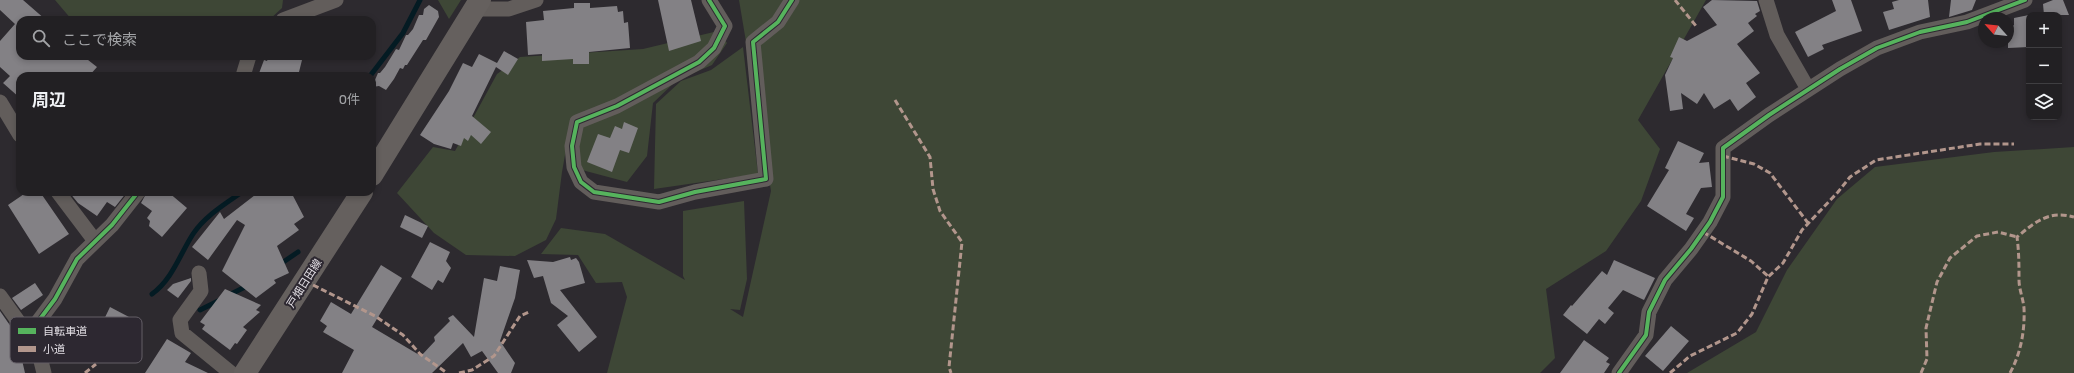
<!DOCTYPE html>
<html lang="ja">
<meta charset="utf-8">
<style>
:root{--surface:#222023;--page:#2a282b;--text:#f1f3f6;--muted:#a2a3a6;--line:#3f3e41}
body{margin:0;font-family:Rubik,"Noto Sans JP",sans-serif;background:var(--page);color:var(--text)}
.controls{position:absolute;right:12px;top:12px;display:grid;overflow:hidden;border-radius:8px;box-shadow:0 2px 6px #0003}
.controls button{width:36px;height:36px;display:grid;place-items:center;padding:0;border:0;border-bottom:1px solid var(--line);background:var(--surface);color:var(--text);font:20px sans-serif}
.compass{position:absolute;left:1978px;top:12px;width:36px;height:36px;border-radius:50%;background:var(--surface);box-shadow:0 2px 6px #0003;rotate:297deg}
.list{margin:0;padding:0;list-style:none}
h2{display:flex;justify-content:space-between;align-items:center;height:52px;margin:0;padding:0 16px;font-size:17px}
h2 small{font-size:13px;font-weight:400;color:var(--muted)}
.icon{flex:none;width:22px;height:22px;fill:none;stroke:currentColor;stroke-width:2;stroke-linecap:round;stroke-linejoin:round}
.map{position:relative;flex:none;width:2074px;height:373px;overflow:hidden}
.search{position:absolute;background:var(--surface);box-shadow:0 2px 6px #0003;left:16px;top:16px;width:360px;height:44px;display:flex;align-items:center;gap:10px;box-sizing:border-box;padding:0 14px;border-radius:12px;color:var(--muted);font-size:15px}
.panel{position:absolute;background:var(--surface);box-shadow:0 2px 6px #0003;left:16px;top:72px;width:360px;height:124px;border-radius:12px}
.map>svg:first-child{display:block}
.green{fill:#3e4736}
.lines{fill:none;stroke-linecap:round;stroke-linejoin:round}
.stream{stroke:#041b23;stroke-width:5}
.building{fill:#838185}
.street{stroke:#625d5b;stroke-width:15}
.secondary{stroke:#65605e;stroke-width:22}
.quiet{stroke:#b2968c;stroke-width:3;stroke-dasharray:6 3;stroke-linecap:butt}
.cycleway-casing{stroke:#2d2831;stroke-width:6}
.cycleway{stroke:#56b35d;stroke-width:4}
.labels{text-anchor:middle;stroke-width:4;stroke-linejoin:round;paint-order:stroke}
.street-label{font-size:11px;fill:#e3dfe5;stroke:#2d2831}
.key{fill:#2d2831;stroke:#645f67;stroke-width:1}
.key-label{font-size:11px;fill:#e3dfe5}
</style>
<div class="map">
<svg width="2074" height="373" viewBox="0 0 2074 373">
<rect width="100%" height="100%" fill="#2d2a2f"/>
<path class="green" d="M 55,0 L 283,0 L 282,8 L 269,20 L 72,20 Z
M 438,0 L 461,0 L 449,19 Z
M 739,0 L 1706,0 L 1638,120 L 1660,149 L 1641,201 L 1606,251 L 1546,289 L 1555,358 L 1540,373 L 607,373 L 627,297 L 622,282 L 596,283 L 578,255 L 541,254 L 561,228 L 605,234 L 685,280 L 683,276 L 683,211 L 744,201 L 747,279 L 740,310 L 730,309 L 743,317 L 771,191 Z
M 718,31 L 727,43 L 712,65 L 677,80 L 653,103 L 647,156 L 627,182 L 582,170 L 571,121 L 562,172 L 556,219 L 546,240 L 515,256 L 466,255 L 434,233 L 397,193 L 433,147 L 455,151 L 497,74 L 520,57 L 643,49 Z
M 743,47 L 758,174 L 654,189 L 656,104 L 681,81 L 711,70 Z
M 2074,147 L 2074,373 L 1687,373 L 1756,332 L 1787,270 L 1837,199 L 1875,167 L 1994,152 Z"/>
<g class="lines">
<path class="stream" d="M 370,76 L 403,33 L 420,0
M 279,265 L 298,252
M 152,294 C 172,280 180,254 193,234 C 205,216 225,204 242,192
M 229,295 L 249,285
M 200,310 L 220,300"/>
</g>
<path class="building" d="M 0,0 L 23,0 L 46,20 L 20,20 L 20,56 L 83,56 L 97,67 L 89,76 L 20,76 L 20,98 L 3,83 L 10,76 L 0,67 L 0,41 L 15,24 L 0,10 Z
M 658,0 L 691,0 L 701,41 L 669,51 Z
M 1712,0 L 1757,1 L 1760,11 L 1755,14 L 1757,16 L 1748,23 L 1754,31 L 1737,44 L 1760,73 L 1746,83 L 1756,97 L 1738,111 L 1730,99 L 1714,109 L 1704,93 L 1697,104 L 1681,93 L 1683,109 L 1670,111 L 1665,75 L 1673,58 L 1670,57 L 1679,37 L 1687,41 L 1717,25 L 1703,7 Z
M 1832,0 L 1851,0 L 1862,31 L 1822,45 L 1824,49 L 1808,57 L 1795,32 L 1836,11 Z
M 1899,0 L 1928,0 L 1930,17 L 1889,30 L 1883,12 L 1894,9 L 1892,2 Z
M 1951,0 L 1976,0 L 1972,10 L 1949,17 Z
M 2053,0 L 2063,0 L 2069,15 L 2044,15 L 2043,4 Z
M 574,3 L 590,3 L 590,8 L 617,6 L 618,12 L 623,11 L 624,23 L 628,22 L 630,48 L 589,52 L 589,64 L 573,64 L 573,59 L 542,61 L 542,54 L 528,55 L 526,22 L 544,20 L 543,11 L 574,8 Z
M 429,5 L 438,11 L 439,17 L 426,40 L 423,40 L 407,65 L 405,65 L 403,69 L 400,68 L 394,79 L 386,90 L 379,86 L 372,87 L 378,73 L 380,73 L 385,67 L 396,49 L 399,50 L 406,35 L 408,35 L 413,29 L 419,15 L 423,15 L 424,9 Z
M 2029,15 L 2029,47 L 2008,48 L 2008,28 L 2014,25 L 2014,18 Z
M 504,51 L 518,59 L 508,75 L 496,67 L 472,116 L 491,132 L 481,144 L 471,135 L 468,141 L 464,138 L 461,146 L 453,143 L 451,149 L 434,144 L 420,135 L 449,91 L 463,63 L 472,67 L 479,54 L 497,63 Z
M 269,56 L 303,56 L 298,76 L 258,76 L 264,60 L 267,61 Z
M 624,122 L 638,128 L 629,153 L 620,150 L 612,172 L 587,162 L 598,134 L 610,138 L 615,126 L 622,129 Z
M 1678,141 L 1704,153 L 1699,163 L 1709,162 L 1712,187 L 1701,188 L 1686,214 L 1694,218 L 1686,231 L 1647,206 L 1669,170 L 1665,168 Z
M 27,192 L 40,192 L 69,234 L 39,254 L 8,205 Z
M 69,192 L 127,192 L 115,207 L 107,202 L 97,216 L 78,203 Z
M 147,192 L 168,192 L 187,208 L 162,237 L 149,226 L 150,221 L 147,218 L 152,211 L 141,203 Z
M 259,192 L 291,192 L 304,217 L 294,224 L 299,230 L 277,246 L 289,273 L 274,280 L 276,283 L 256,298 L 222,271 L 245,225 L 237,220 L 208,260 L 192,247 L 220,212 L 224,219 Z
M 405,215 L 428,226 L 422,238 L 400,227 Z
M 430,242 L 450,252 L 446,261 L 451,268 L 443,283 L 438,280 L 432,290 L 411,277 Z
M 570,257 L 571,260 L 576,258 L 579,262 L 585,283 L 560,290 L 597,337 L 579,352 L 557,325 L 568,316 L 551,303 L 543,276 L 534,278 L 527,260 L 553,262 Z
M 1614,260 L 1655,278 L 1644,300 L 1623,290 L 1608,308 L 1614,313 L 1605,324 L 1599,319 L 1587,334 L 1563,315 L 1571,305 L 1572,306 L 1602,271 L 1607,275 Z
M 381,265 L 402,278 L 372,327 L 421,356 L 435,341 L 434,337 L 450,321 L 448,318 L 453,315 L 474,337 L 484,278 L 497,281 L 500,266 L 520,270 L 515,298 L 500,341 L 515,363 L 511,373 L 498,373 L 482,351 L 471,357 L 463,343 L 432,373 L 342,373 L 354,350 L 323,332 L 327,326 L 320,321 L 331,302 L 351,314 Z
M 191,278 L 191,281 L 178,298 L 167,290 L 173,284 Z
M 35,283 L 43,295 L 21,310 L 12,298 Z
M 225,289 L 261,305 L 256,310 L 260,312 L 243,327 L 247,330 L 237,344 L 235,343 L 230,350 L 202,329 L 205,325 L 200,322 Z
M 110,307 L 129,317 L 110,355 L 100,350 L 98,354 L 95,352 L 91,360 L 78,353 L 91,328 L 98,332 Z
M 0,311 L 16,334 L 25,373 L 0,373 Z
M 1671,326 L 1689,341 L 1663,371 L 1645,356 Z
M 167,339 L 191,353 L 185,362 L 208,373 L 145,373 Z
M 1584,340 L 1609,358 L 1606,362 L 1610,364 L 1604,373 L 1560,373 Z"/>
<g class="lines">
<path class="street" d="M 709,0 L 725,26 L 714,48 L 699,62 L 617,106 L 577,122 L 572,146 L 574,167 L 581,182 L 594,192 L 659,202 L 695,192 L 766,179 L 753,42 L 778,22 L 792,0
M 1766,0 L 1777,35 L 1808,89
M 476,9 L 509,9 L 536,0
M 283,20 L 336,0
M 243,76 L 249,56
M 0,102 L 20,135
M 58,192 L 95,241
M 199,273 L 201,291 L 180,320 L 182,333 L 231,373
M 0,296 L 38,349 L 44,373
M 28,335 L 55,299 L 77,259 L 112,225 L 138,192
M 1619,373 L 1646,335 L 1649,312 L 1665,280 L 1691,249 L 1710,222 L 1723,197 L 1723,148 L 1769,115 L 1840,69 L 1877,48 L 1920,32 L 1967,22 L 2025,0"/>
<path class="secondary" d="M 372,175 L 480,0
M 245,373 L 362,192"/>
<path class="quiet" d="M 1675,0 L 1696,26
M 895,100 L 930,157 L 933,189 L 940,211 L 962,242 L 949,367 L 951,373
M 1723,156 L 1754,164 L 1770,173 L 1808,223
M 1703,232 L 1751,261 L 1768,276
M 305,281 L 375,316 L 403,335 L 420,354 L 447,373
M 85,373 L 96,364
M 459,373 L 472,370 L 494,356 L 520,316 L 529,312
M 1670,373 L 1690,356 L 1737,333 L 1752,314 L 1768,277 L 1783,263 L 1802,230 L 1838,192 L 1850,177 L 1876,160 L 1980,144 L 2014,144
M 1921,373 L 1927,359 L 1926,328 L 1937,282 L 1950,258 L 1977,236 L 1998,232 L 2017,237
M 2010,373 C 2021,353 2025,330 2024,308 C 2023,298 2019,289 2019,280 C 2019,266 2019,252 2017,237 C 2035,222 2049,210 2074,217"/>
<defs>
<path id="cycleway" d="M 709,0 L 725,26 L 714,48 L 699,62 L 617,106 L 577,122 L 572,146 L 574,167 L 581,182 L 594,192 L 659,202 L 695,192 L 766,179 L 753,42 L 778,22 L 792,0
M 28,335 L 55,299 L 77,259 L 112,225 L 138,192
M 1619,373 L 1646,335 L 1649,312 L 1665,280 L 1691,249 L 1710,222 L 1723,197 L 1723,148 L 1769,115 L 1840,69 L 1877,48 L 1920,32 L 1967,22 L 2025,0"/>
</defs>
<use href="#cycleway" class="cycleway-casing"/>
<use href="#cycleway" class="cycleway"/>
</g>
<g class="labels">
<g class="street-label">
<text transform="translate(304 283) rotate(-58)" y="4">戸畑日田線</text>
</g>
</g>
<rect x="10" y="317" width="132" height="46" rx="6" class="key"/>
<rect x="18" y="328" width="18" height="6" fill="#56b35d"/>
<rect x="18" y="346" width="18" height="6" fill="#b2968c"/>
<g class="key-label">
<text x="43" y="335">自転車道</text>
<text x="43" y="353">小道</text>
</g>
</svg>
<div class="controls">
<button>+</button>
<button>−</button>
<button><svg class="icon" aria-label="layers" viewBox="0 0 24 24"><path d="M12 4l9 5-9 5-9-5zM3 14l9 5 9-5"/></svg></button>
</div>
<svg class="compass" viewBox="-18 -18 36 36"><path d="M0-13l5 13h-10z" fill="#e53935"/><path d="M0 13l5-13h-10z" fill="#a2a3a6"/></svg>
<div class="search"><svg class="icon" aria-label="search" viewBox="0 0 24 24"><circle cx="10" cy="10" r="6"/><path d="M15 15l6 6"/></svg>ここで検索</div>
<section class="panel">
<h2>周辺<small>0件</small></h2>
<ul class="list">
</ul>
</section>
</div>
